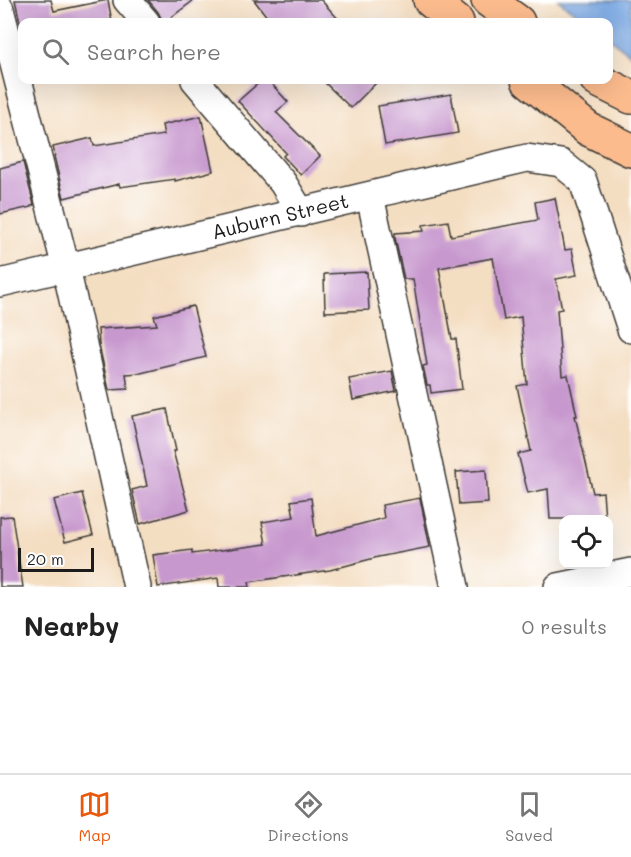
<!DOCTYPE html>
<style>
:root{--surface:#fff;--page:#f6f6f6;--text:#222;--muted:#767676;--line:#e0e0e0;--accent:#ea580c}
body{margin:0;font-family:Mali,sans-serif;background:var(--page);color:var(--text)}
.controls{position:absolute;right:18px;bottom:18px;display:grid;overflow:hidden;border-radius:12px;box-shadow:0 6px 24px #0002}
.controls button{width:54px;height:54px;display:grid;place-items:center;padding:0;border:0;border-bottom:2px solid var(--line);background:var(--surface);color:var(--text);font:30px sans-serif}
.scale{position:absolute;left:18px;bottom:15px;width:76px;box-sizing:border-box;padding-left:6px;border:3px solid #1c1c1c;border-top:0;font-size:16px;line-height:21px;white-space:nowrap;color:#1c1c1c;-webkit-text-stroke:4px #fff;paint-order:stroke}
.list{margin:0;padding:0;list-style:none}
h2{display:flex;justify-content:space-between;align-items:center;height:78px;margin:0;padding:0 24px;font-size:26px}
h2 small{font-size:20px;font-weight:400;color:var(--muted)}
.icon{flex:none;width:33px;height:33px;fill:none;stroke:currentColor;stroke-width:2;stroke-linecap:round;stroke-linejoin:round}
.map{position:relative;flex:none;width:631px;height:587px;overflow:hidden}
.search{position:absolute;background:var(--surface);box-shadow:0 6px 24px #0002;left:18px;right:18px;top:18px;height:66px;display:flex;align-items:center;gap:15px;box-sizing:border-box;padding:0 21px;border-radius:12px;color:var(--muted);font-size:22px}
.sheet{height:186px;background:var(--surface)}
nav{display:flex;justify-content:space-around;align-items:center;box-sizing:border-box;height:84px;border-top:2px solid var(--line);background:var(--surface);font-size:16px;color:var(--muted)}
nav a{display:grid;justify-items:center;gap:3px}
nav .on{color:var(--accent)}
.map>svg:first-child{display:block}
.water{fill:#77a5e0;stroke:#4a607e;stroke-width:1.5}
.building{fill:#c798ce}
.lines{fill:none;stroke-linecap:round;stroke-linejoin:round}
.minor-casing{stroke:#3c3935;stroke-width:30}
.major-casing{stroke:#3c3935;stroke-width:36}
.minor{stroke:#fff;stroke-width:27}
.major{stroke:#fbbb8d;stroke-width:33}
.labels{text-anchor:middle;stroke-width:4.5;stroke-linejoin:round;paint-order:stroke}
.street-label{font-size:20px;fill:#1c1c1c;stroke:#fff}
</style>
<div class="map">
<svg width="631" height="587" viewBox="0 0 631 587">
<rect width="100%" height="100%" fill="#fff"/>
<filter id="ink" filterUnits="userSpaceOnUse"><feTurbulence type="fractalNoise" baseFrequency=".0167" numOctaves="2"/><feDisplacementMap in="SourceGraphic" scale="12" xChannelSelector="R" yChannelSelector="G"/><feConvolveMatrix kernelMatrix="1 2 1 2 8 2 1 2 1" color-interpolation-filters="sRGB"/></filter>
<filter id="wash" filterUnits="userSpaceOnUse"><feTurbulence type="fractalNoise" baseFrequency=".008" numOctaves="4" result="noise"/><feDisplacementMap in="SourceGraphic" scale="24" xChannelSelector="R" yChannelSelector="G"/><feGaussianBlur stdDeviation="1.35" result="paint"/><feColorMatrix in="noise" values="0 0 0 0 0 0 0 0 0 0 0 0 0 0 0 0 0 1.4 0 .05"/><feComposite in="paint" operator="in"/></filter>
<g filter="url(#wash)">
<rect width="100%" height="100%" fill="#f4dec2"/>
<path class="water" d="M 558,0 L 631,0 L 631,55 L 609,38 L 608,22 L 588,22 Z"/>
<g id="blocks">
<path class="building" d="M 15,0 L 51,0 L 54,11 L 108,0 L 112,22 L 20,22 Z
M 148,0 L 194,0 L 165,22 L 161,22 L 161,18 L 158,12 Z
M 254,0 L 321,0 L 341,22 L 271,22 Z
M 262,80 L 268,80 L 288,102 L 276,112 L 320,156 L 301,175 L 283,156 L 286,153 L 238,101 Z
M 322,80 L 379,80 L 351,108 Z
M 451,94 L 458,133 L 385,145 L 378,106 Z
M 201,116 L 213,171 L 175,181 L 175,179 L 120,187 L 119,184 L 64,198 L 54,156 L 55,155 L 53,147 L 92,138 L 94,146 L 164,135 L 162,125 Z
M 23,162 L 34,205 L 31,206 L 31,207 L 0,214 L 0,168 Z
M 555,198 L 565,250 L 572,249 L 577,275 L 556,279 L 562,309 L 557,310 L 562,376 L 568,375 L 577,416 L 575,416 L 593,493 L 603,492 L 605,519 L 550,519 L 548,489 L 528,493 L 518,454 L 531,451 L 517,386 L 527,384 L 521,317 L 504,320 L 493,258 L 439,268 L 452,339 L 456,339 L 462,389 L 431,393 L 430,385 L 427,385 L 423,366 L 427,365 L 413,279 L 404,279 L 395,238 L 395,233 L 424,231 L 423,225 L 448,221 L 451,236 L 538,220 L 535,202 Z
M 367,272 L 369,310 L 325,312 L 324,274 Z
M 193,306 L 206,357 L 141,373 L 126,374 L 128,389 L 109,390 L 99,345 L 98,329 L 157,325 L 154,316 Z
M 392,371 L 396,391 L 353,400 L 349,379 Z
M 167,409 L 176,451 L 173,451 L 189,510 L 140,524 L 132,490 L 147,486 L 132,416 Z
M 486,470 L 488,503 L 459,505 L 456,472 Z
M 82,493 L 93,535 L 65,542 L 54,500 Z
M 311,498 L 316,536 L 384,518 L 382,505 L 420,498 L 430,547 L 378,557 L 330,570 L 249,582 L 250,587 L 219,587 L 218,578 L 158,587 L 153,555 L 192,550 L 192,554 L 266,544 L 262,522 L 294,517 L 291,501 Z
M 12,516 L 23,587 L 0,587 L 0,517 Z"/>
</g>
</g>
<g filter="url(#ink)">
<use href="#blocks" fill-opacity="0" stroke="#3c3935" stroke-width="1.5"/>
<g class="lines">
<defs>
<g id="minor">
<path d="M 127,0 L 146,22"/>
<path d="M 0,9 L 66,268 L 137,587"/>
<path d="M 195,80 L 283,183 L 301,213"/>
<path d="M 370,196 L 455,587"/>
<path id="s1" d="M 0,283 L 527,158 L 561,163 L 583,181 L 631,329"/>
<path d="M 558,587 L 631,572"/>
</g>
<path id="major" d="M 430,0 L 457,22
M 488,0 L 518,22
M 528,80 L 588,129 L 631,150
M 597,80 L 631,97"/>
</defs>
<use href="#minor" class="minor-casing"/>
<use href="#major" class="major-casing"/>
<use href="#minor" class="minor"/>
<use href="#major" class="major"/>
</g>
</g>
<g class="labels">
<g class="street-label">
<text dy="7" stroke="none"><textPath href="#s1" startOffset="288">Auburn Street</textPath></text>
</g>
</g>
</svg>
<div class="controls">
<button><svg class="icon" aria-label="locate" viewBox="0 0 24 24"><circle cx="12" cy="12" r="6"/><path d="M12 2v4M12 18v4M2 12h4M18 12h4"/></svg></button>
</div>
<div class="scale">20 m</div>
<div class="search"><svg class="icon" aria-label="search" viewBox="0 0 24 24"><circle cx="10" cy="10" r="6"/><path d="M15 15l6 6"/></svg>Search here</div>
</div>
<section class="sheet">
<h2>Nearby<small>0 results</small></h2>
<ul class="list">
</ul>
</section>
<nav>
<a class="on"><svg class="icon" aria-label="map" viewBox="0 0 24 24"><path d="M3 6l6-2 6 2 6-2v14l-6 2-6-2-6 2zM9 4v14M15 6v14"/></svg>Map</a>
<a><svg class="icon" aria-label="directions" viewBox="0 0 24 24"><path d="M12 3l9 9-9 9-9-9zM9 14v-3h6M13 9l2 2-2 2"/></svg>Directions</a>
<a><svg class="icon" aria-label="saved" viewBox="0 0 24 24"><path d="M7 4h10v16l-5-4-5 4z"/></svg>Saved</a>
</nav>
